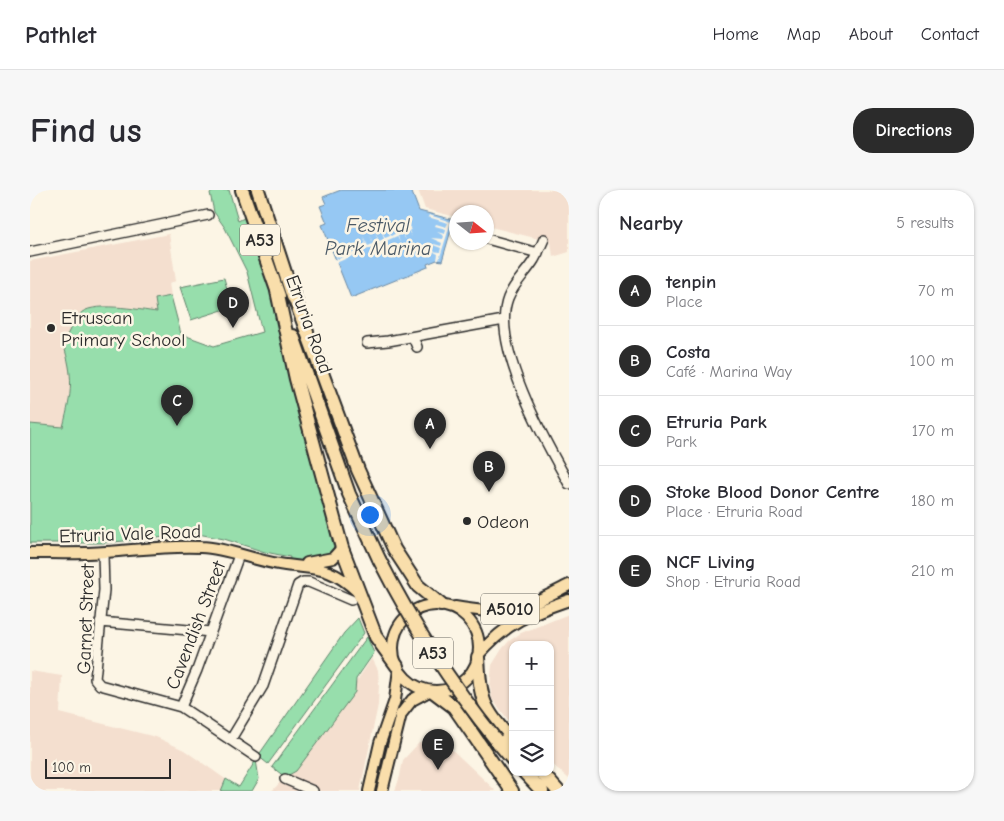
<!DOCTYPE html>
<meta charset="utf-8">
<style>
:root{--surface:#fff;--page:#f7f7f7;--text:#2b2b33;--muted:#7c7c81;--line:#e1e1e2;--accent:#2b2b2b}
body{margin:0;font-family:"Comic Neue",sans-serif;background:var(--page);color:var(--text)}
.controls{position:absolute;right:15px;bottom:15px;display:grid;overflow:hidden;border-radius:10px;box-shadow:0 1px 4px #0004}
.controls button{width:45px;height:45px;display:grid;place-items:center;padding:0;border:0;border-bottom:1px solid var(--line);background:var(--surface);color:var(--text);font:25px sans-serif}
.compass{position:absolute;left:419px;top:15px;width:45px;height:45px;border-radius:50%;background:var(--surface);box-shadow:0 1px 4px #0004;rotate:107deg}
.scale{position:absolute;left:15px;bottom:12px;width:126px;box-sizing:border-box;padding-left:5px;border:2px solid #2b2b2b;border-top:0;font-size:14px;line-height:18px;white-space:nowrap;color:#2b2b2b;-webkit-text-stroke:4px #fcf5e5;paint-order:stroke}
.you{position:absolute;left:339px;top:324px;width:18px;height:18px;margin:-12px;border:4px solid #fff;border-radius:50%;background:#1a73e8;box-shadow:0 0 0 8px #1a73e833}
.badge{display:grid;place-items:center;width:32px;height:32px;border-radius:50%;background:var(--accent);color:#fff;font-size:16px;font-weight:700}
.pin{position:absolute;translate:-50% -41px;filter:drop-shadow(0 1px 2px #0008)}
.pin::after{content:'';position:absolute;top:26px;width:18px;height:15px;background:inherit;clip-path:polygon(0 0,100% 0,50% 100%)}
.list{margin:0;padding:0;list-style:none}
h2{display:flex;justify-content:space-between;align-items:center;height:65px;margin:0;padding:0 20px;font-size:21px}
h2 small{font-size:16px;font-weight:400;color:var(--muted)}
.list li{display:grid;grid-template-columns:32px 1fr auto;gap:15px;align-items:center;box-sizing:border-box;height:70px;padding:0 20px;border-top:1px solid var(--line)}
.list b{display:block;font-size:19px;white-space:nowrap}
.list p{margin:0;font-size:16px;white-space:nowrap;color:var(--muted)}
.list em{font-size:16px;font-style:normal;color:var(--muted)}
.icon{flex:none;width:28px;height:28px;fill:none;stroke:currentColor;stroke-width:2;stroke-linecap:round;stroke-linejoin:round}
.map{position:relative;flex:none;width:539px;height:601px;overflow:hidden;border-radius:20px}
header{display:flex;align-items:center;gap:30px;box-sizing:border-box;height:70px;padding:0 25px;background:var(--surface);border-bottom:1px solid var(--line)}
header strong{font-size:24px}
nav{display:flex;gap:28px;margin-inline-start:auto;font-size:18px}
.intro{display:flex;align-items:center;justify-content:space-between;box-sizing:border-box;height:120px;padding:0 30px}
h1{margin:0;font-size:35px}
.button{padding:12px 22px;border-radius:20px;background:var(--accent);color:#fff;font-size:18px;font-weight:700}
main{display:flex;gap:30px;padding:0 30px}
aside{flex:1;background:var(--surface);border-radius:20px;box-shadow:0 1px 4px #0004}
.map>svg:first-child{display:block}
.built{fill:#f4dfcf}
.green{fill:#97deac;stroke:#61846c}
.water{fill:#96c8f3;stroke:#6b89a3}
.pier{fill:#fcf5e5}
.lines{fill:none;stroke-linecap:round;stroke-linejoin:round}
.minor-casing{stroke:#2b2b2b;stroke-width:12}
.major-casing{stroke:#2b2b2b;stroke-width:14}
.highway-casing{stroke:#2b2b2b;stroke-width:16}
.minor{stroke:#fcf5e5;stroke-width:9}
.major{stroke:#f9deab;stroke-width:10}
.highway{stroke:#f9deab;stroke-width:12}
.highway-bridge-casing{stroke:#2b2b2b;stroke-width:16;stroke-linecap:butt}
.highway-bridge{stroke:#f9deab;stroke-width:12}
.poi-dot{fill:#2b2b2b;stroke:#fcf5e5;stroke-width:2}
.labels{text-anchor:middle;stroke-width:5;stroke-linejoin:round;paint-order:stroke}
.shield{fill:#fcf5e5;stroke:#6a6863;stroke-width:1}
.shield-label{font-size:18px;font-weight:bold;fill:#2b2b2b}
.poi-label{font-size:19px;fill:#2b2b2b;stroke:#fcf5e5;text-anchor:start}
.street-label{font-size:19px;fill:#2b2b2b;stroke:#fcf5e5}
.water-label{font-size:20px;font-style:italic;fill:#4b5a67;stroke:#fcf5e5}
</style>
<header>
<strong>Pathlet</strong>
<nav><a>Home</a><a>Map</a><a>About</a><a>Contact</a></nav>
</header>
<div class="intro"><h1>Find us</h1><a class="button">Directions</a></div>
<main>
<div class="map">
<svg width="539" height="601" viewBox="0 0 539 601">
<rect width="100%" height="100%" fill="#fcf5e5"/>
<filter id="ink" filterUnits="userSpaceOnUse"><feTurbulence type="fractalNoise" baseFrequency=".02" numOctaves="2"/><feDisplacementMap in="SourceGraphic" scale="10" xChannelSelector="R" yChannelSelector="G"/><feConvolveMatrix kernelMatrix="1 2 1 2 8 2 1 2 1" color-interpolation-filters="sRGB"/></filter>
<g filter="url(#ink)">
<path class="built" d="M 388,0 L 539,0 L 539,62 L 523,67 L 521,52 L 457,36 L 457,22 L 427,22 L 426,27 L 395,19 Z
M 139,44 L 146,91 L 139,93 L 141,106 L 126,109 L 127,122 L 84,117 L 62,118 L 39,172 L 41,183 L 41,198 L 33,238 L 0,234 L 0,71 Z
M 539,424 L 539,589 L 520,572 L 520,455 L 483,455 L 483,536 L 462,509 L 460,496 L 462,475 L 472,459 L 479,451 L 491,443 Z
M 342,468 L 348,480 L 349,494 L 348,515 L 330,601 L 242,601 L 256,586 L 316,507 Z
M 0,481 L 32,486 L 30,523 L 126,547 L 154,560 L 208,598 L 207,601 L 0,601 Z
M 389,553 L 416,554 L 466,601 L 365,601 L 370,586 L 373,570 Z"/>
<path class="green" d="M 187,0 L 199,0 L 208,31 L 216,27 L 248,122 L 305,352 L 305,359 L 298,367 L 258,375 L 260,367 L 235,362 L 194,349 L 168,344 L 73,353 L 0,353 L 0,234 L 33,237 C 42,202 44,188 33,153 C 38,144 42,133 49,125 C 60,110 110,120 127,122 L 125,109 L 141,106 L 151,144 L 184,156 L 232,142 L 217,82 L 195,38 L 184,22 L 180,3 Z
M 194,88 L 202,117 L 161,130 L 150,97 Z
M 328,428 L 334,443 L 238,574 L 228,566 L 314,443 Z
M 337,447 L 344,463 L 326,489 L 325,502 L 266,581 L 255,587 L 242,577 Z
M 226,570 L 229,589 L 222,601 L 191,601 L 196,589 L 209,597 Z"/>
<path class="water" d="M 311,0 L 381,0 L 389,21 L 424,30 L 412,71 L 407,70 L 397,74 L 398,77 L 321,108 L 292,35 L 297,33 L 290,16 L 296,14 L 293,7 Z"/>
<path class="pier" d="M 399,25 L 421,32 L 409,70 L 407,70 L 408,64 L 402,61 L 410,62 L 411,58 L 403,55 L 404,54 L 411,56 L 412,53 L 401,48 L 413,49 L 414,46 L 407,42 L 415,44 L 416,39 L 405,36 L 406,34 L 416,37 L 418,33 L 398,27 Z
M 374,27 L 381,39 L 379,41 L 382,47 L 378,41 L 373,43 L 376,50 L 372,44 L 368,46 L 370,53 L 367,46 L 356,51 L 358,58 L 355,51 L 351,54 L 353,61 L 349,54 L 345,56 L 347,63 L 343,57 L 306,73 L 305,71 L 307,69 L 303,60 L 308,69 L 313,67 L 308,57 L 314,66 L 319,64 L 315,54 L 320,64 L 337,57 L 333,46 L 338,56 L 343,54 L 339,43 L 343,53 L 348,51 L 345,41 L 349,51 L 354,49 L 351,38 L 355,48 L 360,46 L 357,35 L 361,46 L 366,43 L 363,33 L 367,43 L 372,41 L 369,30 L 373,40 L 378,38 Z"/>
<g class="lines">
<defs>
<path id="minor" d="M 457,49 L 508,63
M 514,49 C 511,56 508,63 504,70 C 496,83 484,93 478,108 C 460,154 516,253 539,294
M 0,62 L 178,25
M 383,147 L 387,157
M 337,153 L 358,151 L 474,130
M 73,363 L 74,400 L 65,489 L 70,495 L 151,517 L 226,567
M 70,432 L 181,442
M 151,517 L 167,480 L 209,365
M 201,549 L 233,496 L 268,395 L 273,392 L 279,392 L 321,410
M 255,589 L 283,601"/>
<path id="major" d="M 0,363 C 25,363 51,364 76,362 C 108,360 139,355 171,357 C 198,358 222,370 249,374 C 286,380 298,374 328,402
M 277,373 L 303,368 L 312,358
M363 458a43 43 0 1 1 86 0a43 43 0 1 1-86 0Z
M 425,417 C 439,419 454,422 468,421 C 494,420 517,406 539,395
M 449,464 C 476,433 500,423 539,410
M 339,601 L 350,553 L 365,510 L 369,479
M 352,601 L 371,524 L 382,510 L 399,501"/>
<path id="highway" d="M 212,0 L 249,106
M 228,0 L 263,107
M 261,99 L 328,280 L 364,359 L 388,396 L 411,415
M 247,101 L 266,189 L 312,358 L 346,447 L 367,476
M 263,146 L 319,304 L 349,369
M 448,467 C 450,511 453,519 483,552
M 404,502 L 424,517 L 482,601
M 466,550 L 483,570
M 494,582 L 512,601
M 511,582 L 528,601"/>
</defs>
<use href="#minor" class="minor-casing"/>
<use href="#major" class="major-casing"/>
<use href="#highway" class="highway-casing"/>
<use href="#minor" class="minor"/>
<use href="#major" class="major"/>
<use href="#highway" class="highway"/>
<defs>
<path id="highway-bridge" d="M 349,369 C 382,434 421,494 466,550"/>
</defs>
<use href="#highway-bridge" class="highway-bridge-casing"/>
<use href="#highway-bridge" class="highway-bridge"/>
</g>
</g>
<g class="poi-dot">
<circle cx="21" cy="138" r="5"/>
<circle cx="437" cy="331" r="5"/>
</g>
<g class="labels">
<g class="shield">
<rect x="210" y="34.5" width="40" height="31" rx="4"/>
<rect x="451" y="403.5" width="58" height="31" rx="4"/>
<rect x="383" y="447.5" width="40" height="31" rx="4"/>
</g>
<g class="shield-label">
<text x="230" y="56">A53</text>
<text x="480" y="425">A5010</text>
<text x="403" y="469">A53</text>
</g>
<g class="poi-label">
<text x="31" y="134">Etruscan<tspan x="31" dy="22">Primary School</tspan></text>
<text x="447" y="338">Odeon</text>
</g>
<g class="street-label">
<text transform="translate(280 134) rotate(70)" y="7">Etruria Road</text>
<text transform="translate(100 343) rotate(-2)" y="7">Etruria Vale Road</text>
<text transform="translate(55 429) rotate(-88)" y="7">Garnet Street</text>
<text transform="translate(165 435) rotate(-69)" y="7">Cavendish Street</text>
</g>
<g class="water-label">
<text x="348" y="42">Festival<tspan x="348" dy="23">Park Marina</tspan></text>
</g>
</g>
</svg>
<div class="controls">
<button>+</button>
<button>−</button>
<button><svg class="icon" aria-label="layers" viewBox="0 0 24 24"><path d="M12 4l9 5-9 5-9-5zM3 14l9 5 9-5"/></svg></button>
</div>
<svg class="compass" viewBox="-18 -18 36 36"><path d="M0-13l5 13h-10z" fill="#e53935"/><path d="M0 13l5-13h-10z" fill="#7c7c81"/></svg>
<div class="scale">100 m</div>
<div class="you"></div>
<div class="pin badge" style="left:400px;top:259px">A</div>
<div class="pin badge" style="left:459px;top:302px">B</div>
<div class="pin badge" style="left:147px;top:236px">C</div>
<div class="pin badge" style="left:203px;top:138px">D</div>
<div class="pin badge" style="left:408px;top:580px">E</div>
</div>
<aside>
<h2>Nearby<small>5 results</small></h2>
<ul class="list">
<li><span class="badge">A</span><div><b>tenpin</b><p>Place</p></div><em>70 m</em></li>
<li><span class="badge">B</span><div><b>Costa</b><p>Café · Marina Way</p></div><em>100 m</em></li>
<li><span class="badge">C</span><div><b>Etruria Park</b><p>Park</p></div><em>170 m</em></li>
<li><span class="badge">D</span><div><b>Stoke Blood Donor Centre</b><p>Place · Etruria Road</p></div><em>180 m</em></li>
<li><span class="badge">E</span><div><b>NCF Living</b><p>Shop · Etruria Road</p></div><em>210 m</em></li>
</ul>
</aside>
</main>
